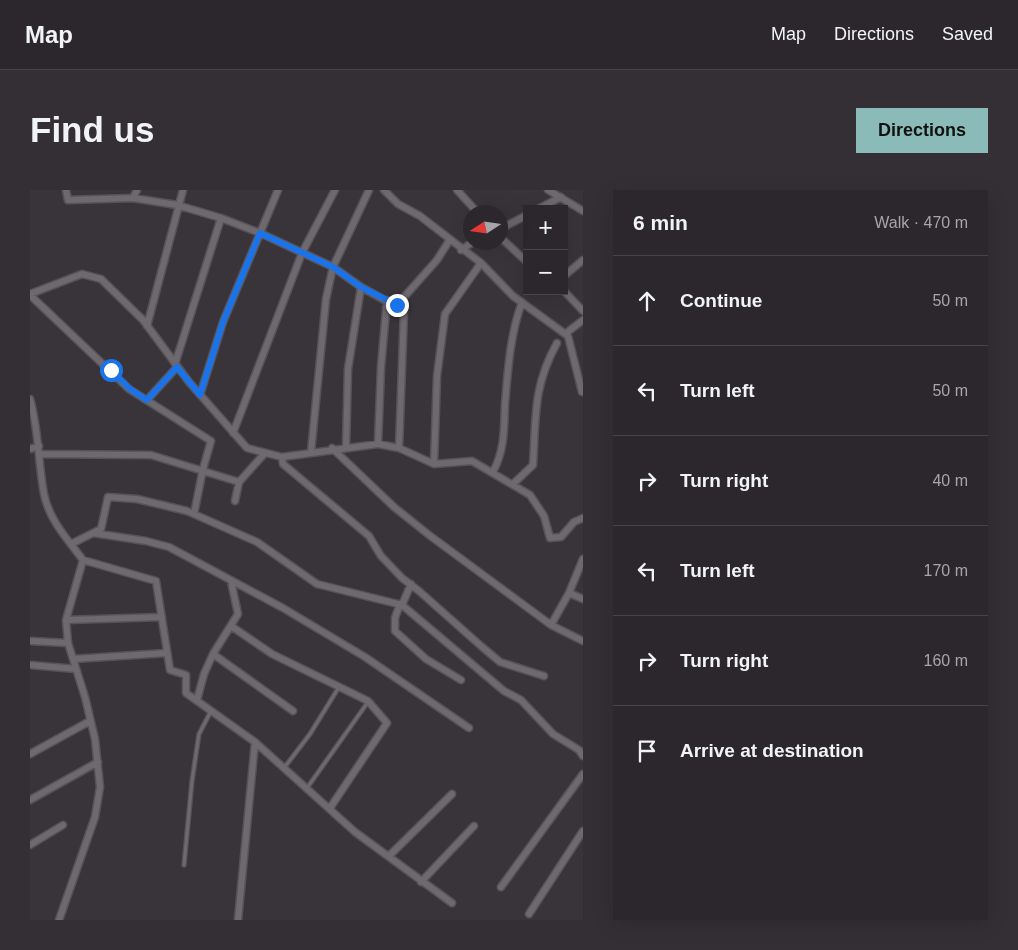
<!DOCTYPE html>
<meta charset="utf-8">
<style>
:root{--surface:#2b272c;--page:#332f34;--text:#f1f3f6;--muted:#a6a5a9;--line:#474448;--accent:#8bbbb9}
body{margin:0;font-family:Helvetica,sans-serif;background:var(--page);color:var(--text)}
.controls{position:absolute;right:15px;top:15px;display:grid;overflow:hidden;border-radius:0px;box-shadow:0 5px 20px #0002}
.controls button{width:45px;height:45px;display:grid;place-items:center;padding:0;border:0;border-bottom:1px solid var(--line);background:var(--surface);color:var(--text);font:25px sans-serif}
.compass{position:absolute;left:433px;top:15px;width:45px;height:45px;border-radius:50%;background:var(--surface);box-shadow:0 5px 20px #0002;rotate:258deg}
.stop{position:absolute;width:15px;height:15px;margin:-11px;border:4px solid #1a73e8;border-radius:50%;background:#fff}
.stop.end{background:#1a73e8;border-color:#fff;box-shadow:0 1px 5px #0008}
.list{margin:0;padding:0;list-style:none}
h2{display:flex;justify-content:space-between;align-items:center;height:65px;margin:0;padding:0 20px;font-size:21px}
h2 small{font-size:16px;font-weight:400;color:var(--muted)}
.list li{display:grid;grid-template-columns:32px 1fr auto;gap:15px;align-items:center;box-sizing:border-box;height:90px;padding:0 20px;border-top:1px solid var(--line)}
.list b{display:block;font-size:19px;white-space:nowrap}
.list em{font-size:16px;font-style:normal;color:var(--muted)}
.icon{flex:none;width:28px;height:28px;fill:none;stroke:currentColor;stroke-width:2;stroke-linecap:round;stroke-linejoin:round}
.map{position:relative;flex:none;width:553px;height:730px;overflow:hidden;border-radius:0px}
header{display:flex;align-items:center;gap:30px;box-sizing:border-box;height:70px;padding:0 25px;background:var(--surface);border-bottom:1px solid var(--line)}
header strong{font-size:24px}
nav{display:flex;gap:28px;margin-inline-start:auto;font-size:18px}
.intro{display:flex;align-items:center;justify-content:space-between;box-sizing:border-box;height:120px;padding:0 30px}
h1{margin:0;font-size:35px}
.button{padding:12px 22px;border-radius:0px;background:var(--accent);color:#111;font-size:18px;font-weight:700}
main{display:flex;gap:30px;padding:0 30px}
aside{flex:1;background:var(--surface);border-radius:0px;box-shadow:0 5px 20px #0002}
.map>svg:first-child{display:block}
.lines{fill:none;stroke-linecap:round;stroke-linejoin:round}
.service-casing{stroke:#575258;stroke-width:5.5}
.minor-casing{stroke:#575258;stroke-width:9}
.service{stroke:#6e686f;stroke-width:3}
.minor{stroke:#6e686f;stroke-width:6}
.route{stroke:#1a73e8;stroke-width:6}
</style>
<header>
<strong>Map</strong>
<nav><a>Map</a><a>Directions</a><a>Saved</a></nav>
</header>
<div class="intro"><h1>Find us</h1><a class="button">Directions</a></div>
<main>
<div class="map">
<svg width="553" height="730" viewBox="0 0 553 730">
<rect width="100%" height="100%" fill="#39343a"/>
<g class="lines">
<defs>
<path id="service" d="M 254,578 L 280,544 L 309,497
M 277,598 L 338,512
M 154,675 L 162,591 L 169,544 L 181,521"/>
<path id="minor" d="M 36,0 L 38,10 L 103,8 L 147,15 L 191,28 L 230,43 L 303,77 L 331,97 L 374,121 L 369,258
M 354,0 L 368,14 L 390,26 L 451,73 L 483,106 L 538,146 L 552,202
M 427,0 L 447,22
M 518,0 L 553,21
M 103,8 L 107,0
M 508,19 L 531,7
M 470,39 L 497,25
M 470,47 L 497,72
M 431,60 L 443,52
M 534,86 L 553,70
M 534,101 L 553,121
M 0,104 L 52,84 L 71,89 L 113,130 L 159,192 L 217,258 L 252,267 L 253,274 L 339,346 L 351,366 L 372,388 L 389,401 L 451,456 L 470,472 L 514,486
M 0,105 L 99,199 L 181,251 L 173,279 L 164,324
M 367,115 L 407,70 L 419,51
M 117,136 L 153,0
M 535,144 L 553,130
M 145,174 L 191,28
M 170,205 L 193,132 L 248,0
M 0,209 C 9,240 8,273 14,304 C 19,330 38,350 53,370 L 36,430 L 38,453 L 55,507 L 65,549 L 70,597 L 65,627 L 29,730
M 117,210 L 147,177
M 203,243 L 272,63 L 305,0
M 348,254 L 351,177 L 357,110
M 316,257 L 318,179 L 331,97
M 302,258 L 364,317 L 399,345 L 521,435 L 553,451
M 0,259 L 9,256
M 281,262 L 296,109 L 303,77 L 339,0
M 10,264 L 121,265 L 209,292
M 252,267 L 348,254 L 369,258 L 404,274 L 442,271 L 500,305 L 514,326 L 520,348 L 531,347 L 544,332 L 553,328
M 404,274 L 407,186 L 415,124 L 451,73
M 463,282 C 475,259 474,239 475,214 C 478,179 480,145 492,112
M 483,294 L 503,275 C 506,227 503,196 527,153
M 205,311 L 209,292 L 235,263
M 63,343 L 116,351 L 139,357 L 253,418 L 335,467 L 439,538
M 41,354 L 71,339 L 78,307 L 107,309 L 157,321 L 227,352 L 287,394 L 372,415 L 474,501 L 491,510 L 523,544 L 549,560 L 553,566
M 53,370 L 126,391 L 140,480 L 156,485 L 156,503 L 225,552 L 325,642 L 422,713
M 539,403 L 553,409
M 370,414 L 365,428 L 365,441 L 396,469 L 431,490
M 372,415 L 381,394
M 36,430 L 132,427
M 521,435 L 539,403 L 553,369
M 201,436 L 242,464 L 338,511 L 357,533 L 300,618
M 0,451 L 38,453
M 183,464 L 263,521
M 43,469 L 137,463
M 0,475 L 46,479
M 167,510 L 174,484 L 183,464 L 208,424 L 201,391
M 0,564 L 60,531
M 0,610 L 68,572
M 0,655 L 33,635
M 359,666 L 422,604
M 391,692 L 444,636
M 471,697 L 553,584
M 499,724 L 553,641
M 208,730 L 225,552"/>
</defs>
<use href="#service" class="service-casing"/>
<use href="#minor" class="minor-casing"/>
<use href="#service" class="service"/>
<use href="#minor" class="minor"/>
</g>
<g class="lines">
<path class="route" d="M 81,180 L 100,199 L 117,210 L 147,177 L 170,205 L 193,132 L 230,43 L 303,77 L 331,97 L 367,115"/>
</g>
</svg>
<div class="controls">
<button>+</button>
<button>−</button>
</div>
<svg class="compass" viewBox="-18 -18 36 36"><path d="M0-13l5 13h-10z" fill="#e53935"/><path d="M0 13l5-13h-10z" fill="#a6a5a9"/></svg>
<div class="stop" style="left:81px;top:180px"></div>
<div class="stop end" style="left:367px;top:115px"></div>
</div>
<aside>
<h2>6 min<small>Walk · 470 m</small></h2>
<ul class="list">
<li><svg class="icon" aria-label="ahead" viewBox="0 0 24 24"><path d="M12 20V5M6 11l6-6 6 6"/></svg><div><b>Continue</b></div><em>50 m</em></li>
<li><svg class="icon" aria-label="left" viewBox="0 0 24 24"><path d="M17 20v-9H6M10 6l-5 5 5 5"/></svg><div><b>Turn left</b></div><em>50 m</em></li>
<li><svg class="icon" aria-label="right" viewBox="0 0 24 24"><path d="M7 20v-9h11M14 6l5 5-5 5"/></svg><div><b>Turn right</b></div><em>40 m</em></li>
<li><svg class="icon" aria-label="left" viewBox="0 0 24 24"><path d="M17 20v-9H6M10 6l-5 5 5 5"/></svg><div><b>Turn left</b></div><em>170 m</em></li>
<li><svg class="icon" aria-label="right" viewBox="0 0 24 24"><path d="M7 20v-9h11M14 6l5 5-5 5"/></svg><div><b>Turn right</b></div><em>160 m</em></li>
<li><svg class="icon" aria-label="arrive" viewBox="0 0 24 24"><path d="M6 21V4h12l-3 4 3 4H6"/></svg><div><b>Arrive at destination</b></div></li>
</ul>
</aside>
</main>
